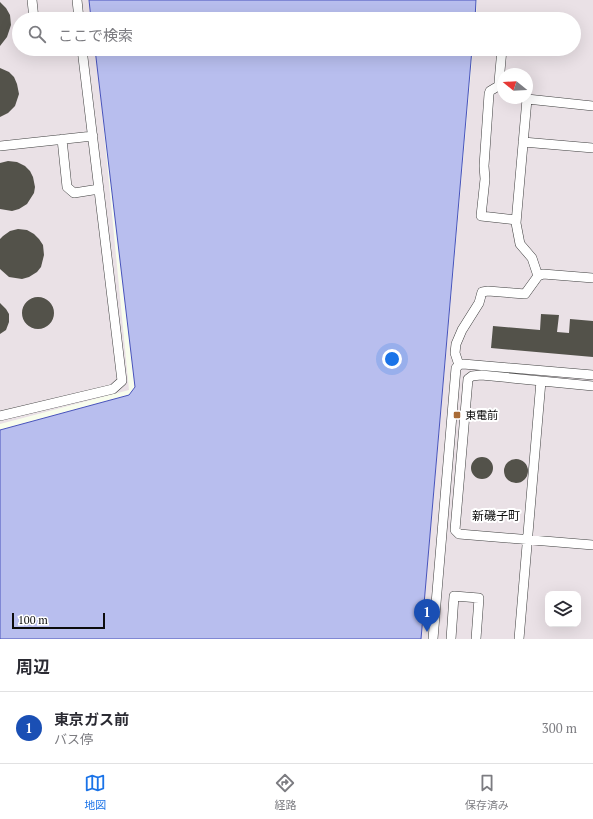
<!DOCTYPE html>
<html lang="ja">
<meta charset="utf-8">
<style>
:root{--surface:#fff;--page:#f7f7f7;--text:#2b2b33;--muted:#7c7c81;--line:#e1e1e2;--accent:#1a73e8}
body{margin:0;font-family:"PT Serif","Noto Sans JP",serif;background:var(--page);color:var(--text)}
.controls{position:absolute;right:12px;bottom:12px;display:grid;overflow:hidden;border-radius:8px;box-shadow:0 4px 16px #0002}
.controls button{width:36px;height:36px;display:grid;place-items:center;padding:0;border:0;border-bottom:1px solid var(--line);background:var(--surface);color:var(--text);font:20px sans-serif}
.compass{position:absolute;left:497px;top:68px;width:36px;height:36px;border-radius:50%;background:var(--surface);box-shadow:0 4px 16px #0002;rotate:288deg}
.scale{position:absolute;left:12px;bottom:10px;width:93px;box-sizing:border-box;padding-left:4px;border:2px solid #0c0c0c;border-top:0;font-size:11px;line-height:14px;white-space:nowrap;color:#0c0c0c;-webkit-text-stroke:3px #fff;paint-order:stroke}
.you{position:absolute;left:392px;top:359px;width:14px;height:14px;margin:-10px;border:3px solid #fff;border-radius:50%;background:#1a73e8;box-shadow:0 0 0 6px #1a73e833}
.badge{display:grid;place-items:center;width:26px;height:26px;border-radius:50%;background:var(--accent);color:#fff;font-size:13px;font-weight:700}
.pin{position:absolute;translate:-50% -33px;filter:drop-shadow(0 1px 2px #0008)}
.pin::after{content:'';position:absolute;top:21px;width:14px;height:12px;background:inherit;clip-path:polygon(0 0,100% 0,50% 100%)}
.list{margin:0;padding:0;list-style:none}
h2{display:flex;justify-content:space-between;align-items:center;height:52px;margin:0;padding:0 16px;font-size:17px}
h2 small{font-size:13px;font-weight:400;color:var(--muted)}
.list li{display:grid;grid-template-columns:26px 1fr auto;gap:12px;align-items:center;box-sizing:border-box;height:72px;padding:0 16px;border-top:1px solid var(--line)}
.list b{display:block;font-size:15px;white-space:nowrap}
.list p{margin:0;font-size:13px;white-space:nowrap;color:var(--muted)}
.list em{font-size:13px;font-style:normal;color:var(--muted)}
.icon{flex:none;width:22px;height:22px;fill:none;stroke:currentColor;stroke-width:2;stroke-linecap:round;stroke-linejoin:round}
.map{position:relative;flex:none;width:593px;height:639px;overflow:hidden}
.search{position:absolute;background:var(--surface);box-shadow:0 4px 16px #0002;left:12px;right:12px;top:12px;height:44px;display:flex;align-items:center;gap:10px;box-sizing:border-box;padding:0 14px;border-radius:22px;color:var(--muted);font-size:15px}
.sheet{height:124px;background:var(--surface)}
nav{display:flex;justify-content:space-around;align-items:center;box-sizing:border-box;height:56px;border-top:1px solid var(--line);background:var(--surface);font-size:11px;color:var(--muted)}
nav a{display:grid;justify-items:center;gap:2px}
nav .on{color:var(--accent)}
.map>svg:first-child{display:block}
.industrial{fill:#eae1e6;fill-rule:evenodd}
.water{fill:#b8beee;stroke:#4853bb}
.building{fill:#53524a}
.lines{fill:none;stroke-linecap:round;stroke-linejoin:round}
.minor-casing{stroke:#3f3f3f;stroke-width:10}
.minor{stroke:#fff;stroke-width:9}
.poi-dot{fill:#a96b36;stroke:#fff;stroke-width:1.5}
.labels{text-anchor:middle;stroke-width:4;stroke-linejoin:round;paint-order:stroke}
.poi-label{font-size:11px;fill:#0c0c0c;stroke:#fff;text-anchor:start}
.neighbourhood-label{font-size:12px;fill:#0c0c0c;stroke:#fff}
</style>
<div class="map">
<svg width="593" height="639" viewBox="0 0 593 639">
<rect width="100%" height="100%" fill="#f8fded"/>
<path class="industrial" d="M 0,0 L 91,0 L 93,19 L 19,19 L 19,49 L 96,49 L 129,390 L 0,424 Z
M 477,0 L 593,0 L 593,639 L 421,639 L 473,49 L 574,49 L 574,19 L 476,19 ZM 503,74 L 527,74 L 527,98 L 503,98 ZM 548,594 L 578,594 L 578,624 L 548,624 Z"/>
<path class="water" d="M 89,0 L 476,0 L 475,19 L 91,19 Z
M 95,49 L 472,49 L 421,639 L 0,639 L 0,430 L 129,395 L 135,387 Z"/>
<path class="building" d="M 0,2 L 6,8 L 10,15 L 11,25 L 7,37 L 0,46 Z
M 0,68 L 9,72 L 14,77 L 17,84 L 19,94 L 15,106 L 8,113 L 0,117 Z
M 8,161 L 17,162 L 25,166 L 30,171 L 33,177 L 35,187 L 34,193 L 27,204 L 19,209 L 12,211 L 0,209 L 0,163 Z
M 18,229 L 27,230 L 34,234 L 39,239 L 43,245 L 44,255 L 41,267 L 37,272 L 29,277 L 22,279 L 9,277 L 0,269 L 0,239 L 3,236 L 10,231 Z
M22 313a16 16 0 1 1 32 0a16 16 0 1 1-32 0Z
M 0,303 L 6,309 L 9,314 L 9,322 L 6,330 L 0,334 Z
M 541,314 L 559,315 L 557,332 L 569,333 L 570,319 L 593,321 L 593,357 L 491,348 L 493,326 L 540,330 Z
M471 468a11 11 0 1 1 22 0a11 11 0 1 1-22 0Z
M504 471a12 12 0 1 1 24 0a12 12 0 1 1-24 0Z"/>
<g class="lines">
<defs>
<path id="minor" d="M 32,0 L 34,19
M 77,0 L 79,19
M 506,19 L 506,17
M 502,49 L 499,82 L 503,89
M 500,85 L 490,91 L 489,94 L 484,166 L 485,179 L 481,216 L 516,220
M 523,98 L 527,99 L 593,106
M 527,99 L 516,223 L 520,244 L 532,258 L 538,276
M 62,139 L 67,187 L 74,193 L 99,189
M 523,142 L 593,148
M 0,146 L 93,136
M 459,365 L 455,353 L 456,344 L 462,330 L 479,303 L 482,292 L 488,291 L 525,294 L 538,276 L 543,274 L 593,278
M 593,386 L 481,375 L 472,376 L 468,379 L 455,530 L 459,534 L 593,545
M 0,416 L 113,389 L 122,381 L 82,49
M 433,639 L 456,368 L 459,365 L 463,364 L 593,375
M 451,639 L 454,596 L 479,598 L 476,639
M 519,639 L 541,381"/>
</defs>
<use href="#minor" class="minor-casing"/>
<use href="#minor" class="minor"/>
</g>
<rect class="poi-dot" x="453" y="411" width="8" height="8" rx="2"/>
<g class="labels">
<g class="poi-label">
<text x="465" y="419">東電前</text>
</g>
<g class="neighbourhood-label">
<text x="496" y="520">新磯子町</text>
</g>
</g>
</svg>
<div class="controls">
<button><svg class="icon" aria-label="layers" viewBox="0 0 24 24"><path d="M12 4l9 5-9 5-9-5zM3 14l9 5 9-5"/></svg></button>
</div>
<svg class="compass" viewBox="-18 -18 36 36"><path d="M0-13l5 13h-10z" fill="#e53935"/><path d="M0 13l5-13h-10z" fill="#7c7c81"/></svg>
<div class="scale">100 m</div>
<div class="you"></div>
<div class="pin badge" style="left:427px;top:632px;background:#1a4fb4">1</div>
<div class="search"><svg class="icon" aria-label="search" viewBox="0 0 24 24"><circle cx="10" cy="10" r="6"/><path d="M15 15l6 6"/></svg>ここで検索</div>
</div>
<section class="sheet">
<h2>周辺<small></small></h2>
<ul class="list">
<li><span class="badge" style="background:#1a4fb4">1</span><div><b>東京ガス前</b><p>バス停</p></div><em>300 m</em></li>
</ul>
</section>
<nav>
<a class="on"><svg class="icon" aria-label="map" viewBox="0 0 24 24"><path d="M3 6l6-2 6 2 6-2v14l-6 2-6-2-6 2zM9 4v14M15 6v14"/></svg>地図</a>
<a><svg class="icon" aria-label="directions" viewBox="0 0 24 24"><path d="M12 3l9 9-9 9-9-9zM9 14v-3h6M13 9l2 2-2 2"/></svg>経路</a>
<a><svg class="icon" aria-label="saved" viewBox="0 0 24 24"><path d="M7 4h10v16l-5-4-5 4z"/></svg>保存済み</a>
</nav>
